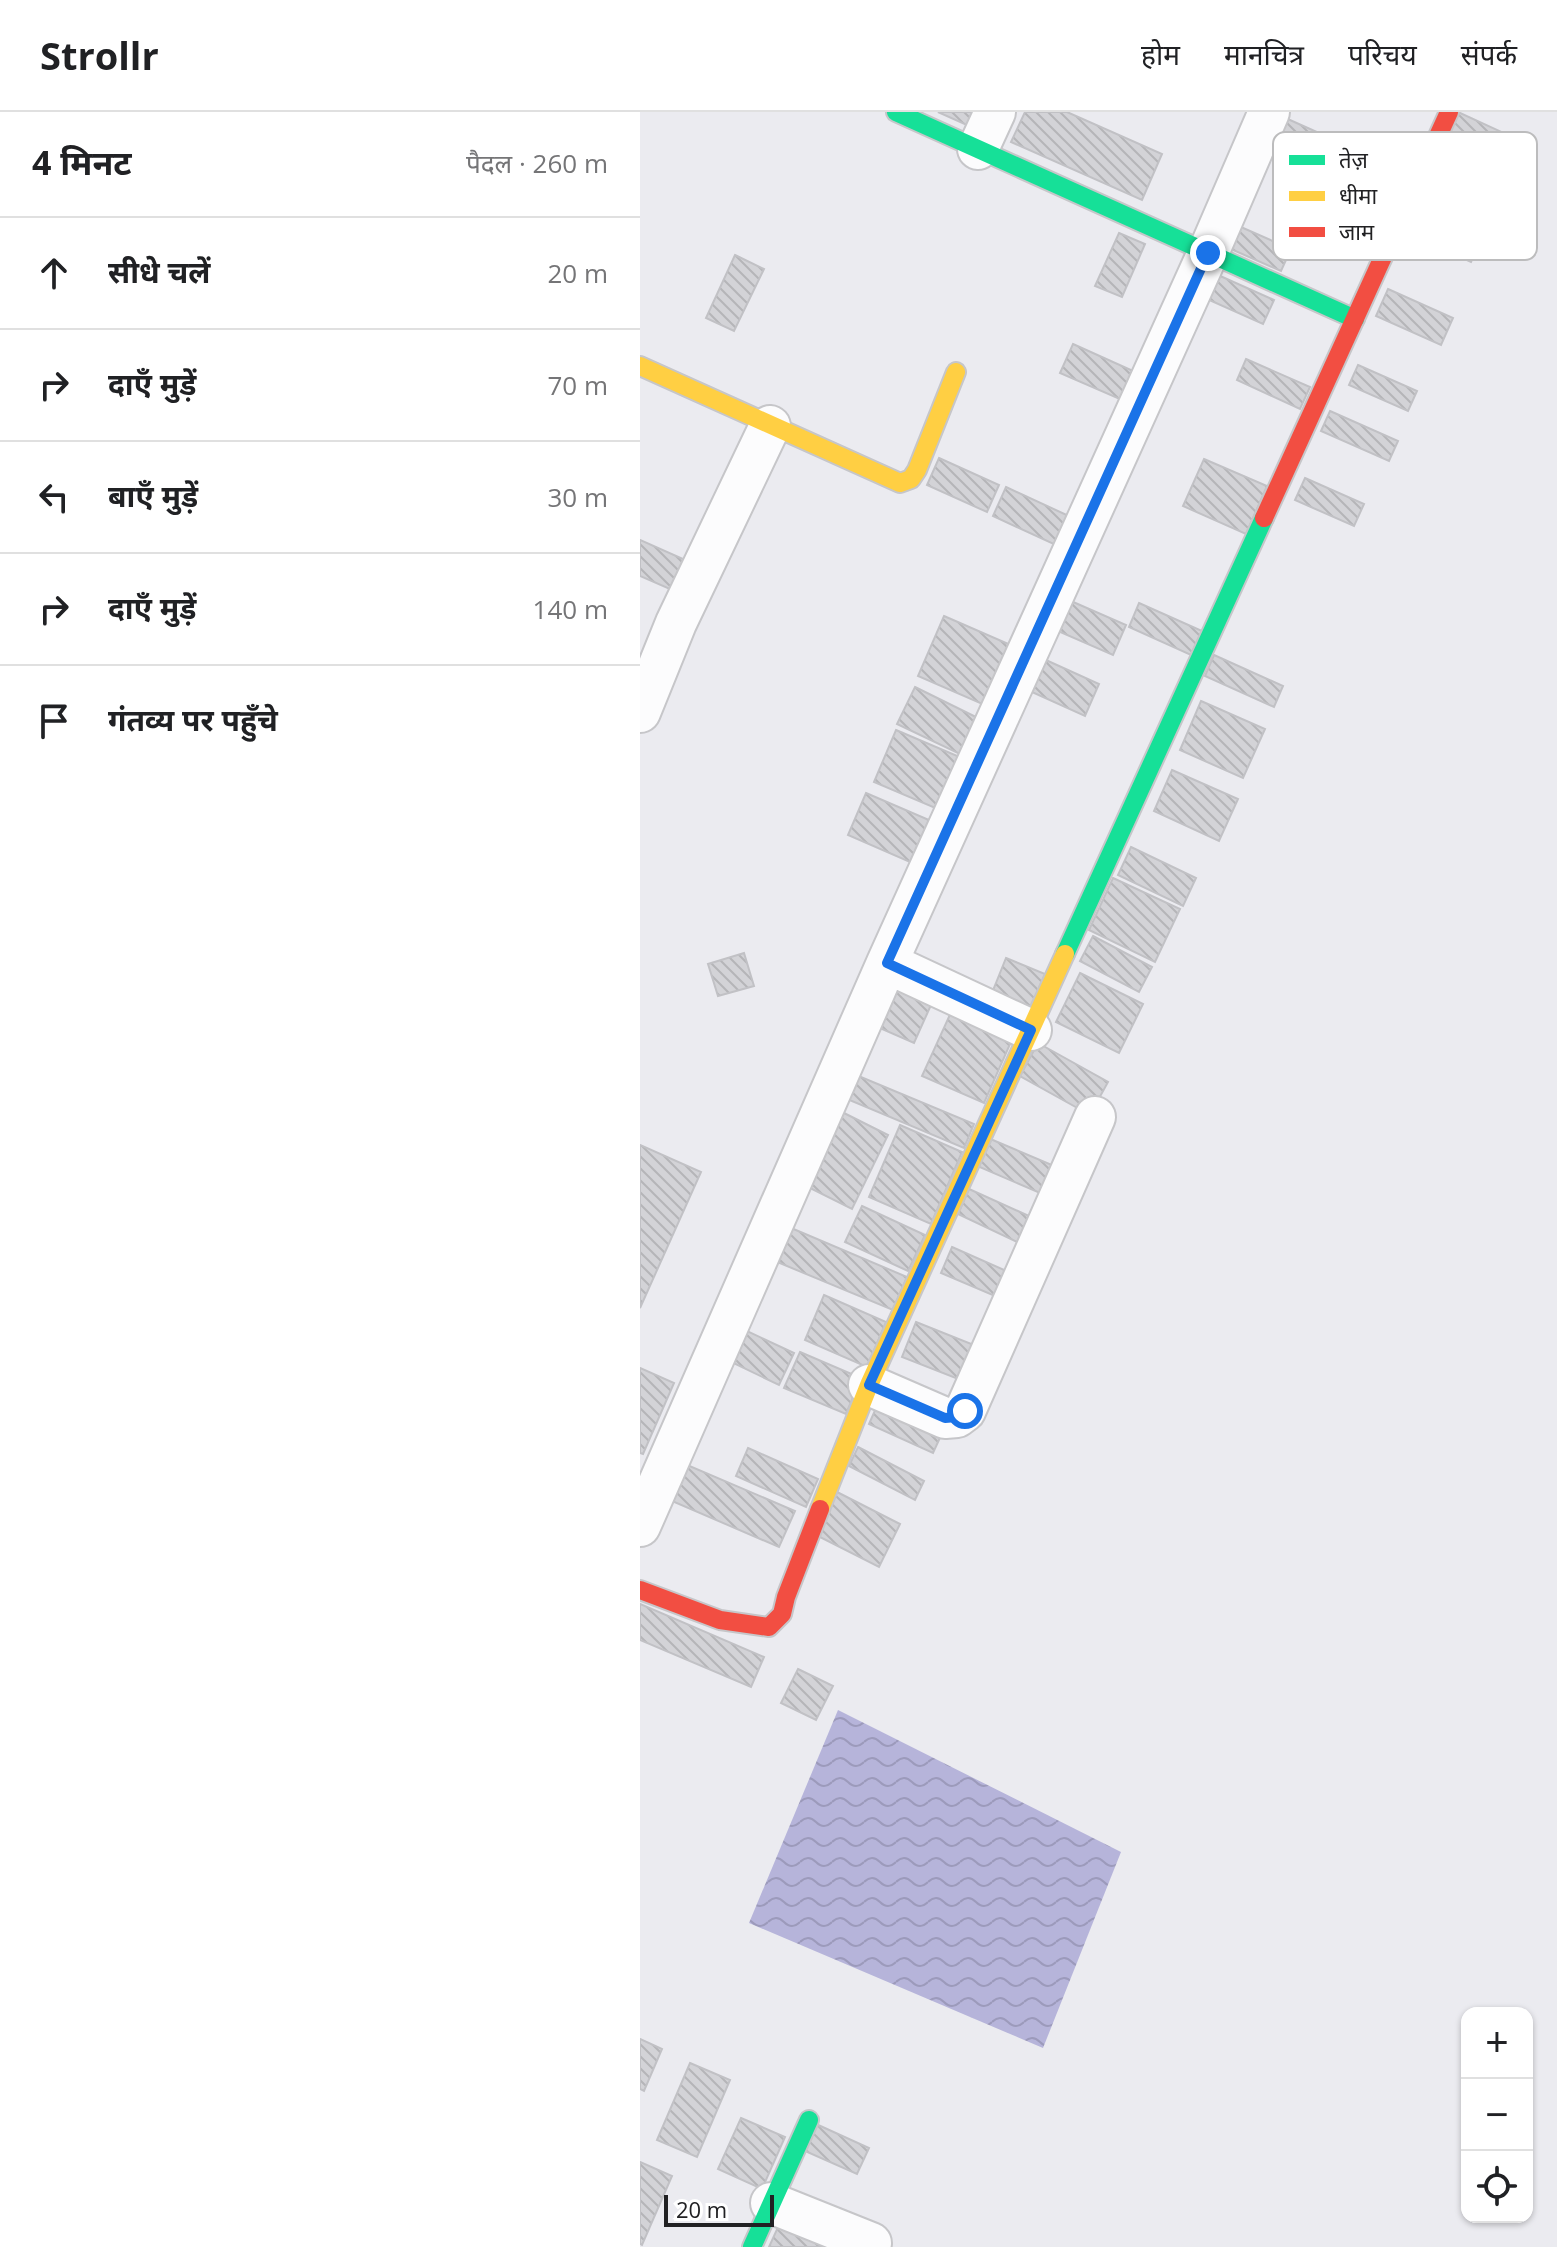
<!DOCTYPE html>
<html lang="hi">
<meta charset="utf-8">
<style>
:root{--surface:#fff;--page:#f2f2f2;--text:#202124;--muted:#757577;--line:#e0e0e0}
body{margin:0;font-family:"Open Sans","Noto Sans Devanagari",sans-serif;background:var(--page);color:var(--text)}
.controls{position:absolute;right:24px;bottom:24px;display:grid;overflow:hidden;border-radius:16px;box-shadow:0 2px 6px #0004}
.controls button{width:72px;height:72px;display:grid;place-items:center;padding:0;border:0;border-bottom:2px solid var(--line);background:var(--surface);color:var(--text);font:40px sans-serif}
.scale{position:absolute;left:24px;bottom:20px;width:110px;box-sizing:border-box;padding-left:8px;border:4px solid #212123;border-top:0;font-size:22px;line-height:28px;white-space:nowrap;color:#212123;-webkit-text-stroke:6px #fff;paint-order:stroke}
.stop{position:absolute;width:24px;height:24px;margin:-18px;border:6px solid #1a73e8;border-radius:50%;background:#fff}
.stop.end{background:#1a73e8;border-color:#fff;box-shadow:0 2px 8px #0008}
.list{margin:0;padding:0;list-style:none}
h2{display:flex;justify-content:space-between;align-items:center;height:104px;margin:0;padding:0 32px;font-size:34px}
h2 small{font-size:26px;font-weight:400;color:var(--muted)}
.list li{display:grid;grid-template-columns:52px 1fr auto;gap:24px;align-items:center;box-sizing:border-box;height:112px;padding:0 32px;border-top:2px solid var(--line)}
.list b{display:block;font-size:30px;white-space:nowrap}
.list em{font-size:26px;font-style:normal;color:var(--muted)}
.icon{flex:none;width:44px;height:44px;fill:none;stroke:currentColor;stroke-width:2;stroke-linecap:round;stroke-linejoin:round}
.map{position:relative;flex:none;width:917px;height:2135px;overflow:hidden}
header{display:flex;align-items:center;gap:48px;box-sizing:border-box;height:112px;padding:0 40px;background:var(--surface);border-bottom:2px solid var(--line)}
header strong{font-size:38px}
nav{display:flex;gap:44px;margin-inline-start:auto;font-size:28px}
main{display:flex}
aside{flex:1;background:var(--surface)}
.map>svg:first-child{display:block}
.water{fill:url(#water-waves)}
.building{fill:url(#building-back-hatch);stroke:#c1c1c5;stroke-width:2}
.lines{fill:none;stroke-linecap:round;stroke-linejoin:round}
.street-casing{stroke:#c6c6c9;stroke-width:44}
.fast-casing{stroke:#c6c6c9;stroke-width:22}
.slow-casing{stroke:#c6c6c9;stroke-width:22}
.jam-casing{stroke:#c6c6c9;stroke-width:22}
.street{stroke:#fcfcfd;stroke-width:40}
.fast{stroke:#16e098;stroke-width:18}
.slow{stroke:#ffcf43;stroke-width:18}
.jam{stroke:#f24e42;stroke-width:18}
.route{stroke:#1a73e8;stroke-width:10}
.key{fill:#fff;stroke:#bcbcbd;stroke-width:2}
.key-label{font-size:22px;fill:#212123}
</style>
<header>
<strong>Strollr</strong>
<nav><a>होम</a><a>मानचित्र</a><a>परिचय</a><a>संपर्क</a></nav>
</header>
<main>
<aside>
<h2>4 मिनट<small>पैदल · 260 m</small></h2>
<ul class="list">
<li><svg class="icon" aria-label="ahead" viewBox="0 0 24 24"><path d="M12 20V5M6 11l6-6 6 6"/></svg><div><b>सीधे चलें</b></div><em>20 m</em></li>
<li><svg class="icon" aria-label="right" viewBox="0 0 24 24"><path d="M7 20v-9h11M14 6l5 5-5 5"/></svg><div><b>दाएँ मुड़ें</b></div><em>70 m</em></li>
<li><svg class="icon" aria-label="left" viewBox="0 0 24 24"><path d="M17 20v-9H6M10 6l-5 5 5 5"/></svg><div><b>बाएँ मुड़ें</b></div><em>30 m</em></li>
<li><svg class="icon" aria-label="right" viewBox="0 0 24 24"><path d="M7 20v-9h11M14 6l5 5-5 5"/></svg><div><b>दाएँ मुड़ें</b></div><em>140 m</em></li>
<li><svg class="icon" aria-label="arrive" viewBox="0 0 24 24"><path d="M6 21V4h12l-3 4 3 4H6"/></svg><div><b>गंतव्य पर पहुँचे</b></div></li>
</ul>
</aside>
<div class="map">
<svg width="917" height="2135" viewBox="0 0 917 2135">
<defs>
<pattern id="water-waves" width="16" height="10" patternUnits="userSpaceOnUse" patternTransform="scale(2)"><rect width="16" height="10" fill="#b6b4da"/><path d="M0 5q4-4 8 0t8 0" fill="none" stroke="#9c9abb"/></pattern>
<pattern id="building-back-hatch" width="6" height="6" patternUnits="userSpaceOnUse" patternTransform="scale(2)"><rect width="6" height="6" fill="#d3d3d7"/><path d="M-1 5l2 2M0 0l6 6M5-1l2 2" fill="none" stroke="#b5b5b8"/></pattern>
</defs>
<rect width="100%" height="100%" fill="#ebebf0"/>
<path class="water" d="M 198,1598 L 481,1740 L 403,1936 L 109,1811 Z"/>
<path class="building" d="M 298,0 L 335,0 L 329,14 Z
M 385,0 L 427,0 L 522,42 L 502,88 L 371,30 Z
M 818,0 L 892,34 L 860,105 L 786,71 Z
M 641,4 L 706,33 L 699,50 L 633,21 Z
M 779,101 L 841,129 L 831,150 L 769,122 Z
M 594,112 L 651,137 L 641,159 L 584,134 Z
M 479,121 L 505,132 L 482,185 L 455,174 Z
M 95,143 L 124,157 L 94,219 L 66,206 Z
M 569,159 L 634,188 L 623,212 L 558,183 Z
M 748,177 L 813,206 L 801,233 L 736,204 Z
M 433,232 L 502,263 L 489,291 L 420,261 Z
M 606,247 L 670,275 L 660,297 L 597,268 Z
M 718,253 L 777,279 L 768,299 L 709,273 Z
M 690,299 L 758,329 L 749,349 L 681,319 Z
M 299,346 L 359,373 L 347,400 L 287,373 Z
M 564,347 L 627,374 L 606,422 L 543,394 Z
M 665,366 L 724,392 L 714,414 L 655,388 Z
M 366,375 L 431,405 L 418,434 L 353,404 Z
M 0,428 L 52,451 L 39,481 L 0,464 Z
M 424,486 L 486,513 L 473,543 L 411,516 Z
M 499,491 L 562,519 L 551,543 L 489,515 Z
M 304,504 L 373,534 L 347,594 L 278,564 Z
M 574,543 L 643,574 L 634,595 L 565,564 Z
M 397,544 L 459,572 L 445,604 L 383,576 Z
M 275,575 L 340,607 L 322,643 L 257,612 Z
M 561,589 L 625,617 L 603,666 L 540,638 Z
M 256,618 L 322,646 L 300,698 L 234,670 Z
M 532,658 L 598,687 L 579,729 L 514,699 Z
M 226,681 L 289,708 L 270,750 L 208,723 Z
M 491,735 L 556,766 L 543,794 L 478,763 Z
M 473,766 L 540,797 L 515,850 L 449,818 Z
M 453,824 L 512,855 L 499,880 L 440,849 Z
M 104,841 L 114,874 L 78,884 L 68,852 Z
M 366,846 L 405,862 L 388,902 L 350,886 Z
M 440,861 L 503,892 L 479,941 L 416,910 Z
M 246,864 L 295,884 L 274,931 L 226,910 Z
M 313,896 L 374,923 L 344,991 L 282,964 Z
M 398,931 L 468,970 L 450,1003 L 380,964 Z
M 204,958 L 334,1012 L 324,1036 L 195,982 Z
M 192,995 L 248,1023 L 212,1097 L 156,1069 Z
M 260,1013 L 322,1040 L 291,1112 L 229,1085 Z
M 348,1026 L 426,1059 L 414,1087 L 335,1053 Z
M 0,1033 L 61,1060 L 0,1196 Z
M 329,1077 L 400,1109 L 388,1135 L 318,1102 Z
M 222,1094 L 285,1123 L 268,1159 L 205,1130 Z
M 144,1113 L 267,1165 L 253,1198 L 130,1147 Z
M 312,1135 L 380,1165 L 369,1190 L 301,1161 Z
M 184,1183 L 246,1210 L 227,1255 L 165,1228 Z
M 276,1210 L 344,1237 L 331,1272 L 262,1245 Z
M 94,1213 L 154,1241 L 139,1273 L 79,1244 Z
M 160,1240 L 221,1266 L 206,1302 L 144,1276 Z
M 0,1256 L 34,1271 L 3,1342 L 0,1341 Z
M 240,1287 L 304,1317 L 293,1341 L 229,1312 Z
M 218,1335 L 284,1369 L 275,1388 L 209,1354 Z
M 108,1336 L 178,1367 L 166,1395 L 96,1364 Z
M 33,1347 L 155,1399 L 139,1435 L 18,1383 Z
M 195,1379 L 260,1412 L 239,1455 L 174,1422 Z
M 0,1492 L 124,1545 L 111,1575 L 0,1528 Z
M 158,1557 L 193,1574 L 176,1608 L 141,1591 Z
M 0,1927 L 22,1937 L 4,1979 L 0,1977 Z
M 50,1951 L 90,1968 L 57,2045 L 17,2028 Z
M 101,2006 L 145,2025 L 122,2077 L 78,2057 Z
M 176,2012 L 229,2036 L 217,2062 L 165,2039 Z
M 0,2050 L 32,2064 L 2,2133 L 0,2132 Z
M 144,2102 L 190,2135 L 129,2135 Z"/>
<g class="lines">
<defs>
<path id="street" d="M 338,37 L 355,0
M 0,600 L 36,511 L 130,314
M 247,851 L 391,918
M 229,1273 L 305,1306 L 317,1305 L 325,1299 L 455,1005
M 0,1414 L 247,851 L 568,141 L 629,0
M 131,2091 L 231,2131"/>
<path id="fast" d="M 256,0 L 715,207
M 425,842 L 624,406
M 112,2135 L 169,2008"/>
<path id="slow" d="M 0,254 L 260,371 L 271,367 L 277,358 L 316,260
M 180,1397 L 229,1273 L 425,842"/>
<path id="jam" d="M 624,406 L 809,0
M 0,1478 L 80,1508 L 129,1515 L 142,1502 L 146,1485 L 180,1397"/>
</defs>
<use href="#street" class="street-casing"/>
<use href="#fast" class="fast-casing"/>
<use href="#slow" class="slow-casing"/>
<use href="#jam" class="jam-casing"/>
<use href="#street" class="street"/>
<use href="#fast" class="fast"/>
<use href="#slow" class="slow"/>
<use href="#jam" class="jam"/>
</g>
<g class="lines">
<path class="route" d="M 325,1299 L 317,1305 L 305,1306 L 229,1273 L 391,918 L 247,851 L 568,141"/>
</g>
<rect x="633" y="20" width="264" height="128" rx="12" class="key"/>
<rect x="649" y="43" width="36" height="10" fill="#16e098"/>
<rect x="649" y="79" width="36" height="10" fill="#ffcf43"/>
<rect x="649" y="115" width="36" height="10" fill="#f24e42"/>
<g class="key-label">
<text x="699" y="56">तेज़</text>
<text x="699" y="92">धीमा</text>
<text x="699" y="128">जाम</text>
</g>
</svg>
<div class="controls">
<button>+</button>
<button>−</button>
<button><svg class="icon" aria-label="locate" viewBox="0 0 24 24"><circle cx="12" cy="12" r="6"/><path d="M12 2v4M12 18v4M2 12h4M18 12h4"/></svg></button>
</div>
<div class="scale">20 m</div>
<div class="stop" style="left:325px;top:1299px"></div>
<div class="stop end" style="left:568px;top:141px"></div>
</div>
</main>
